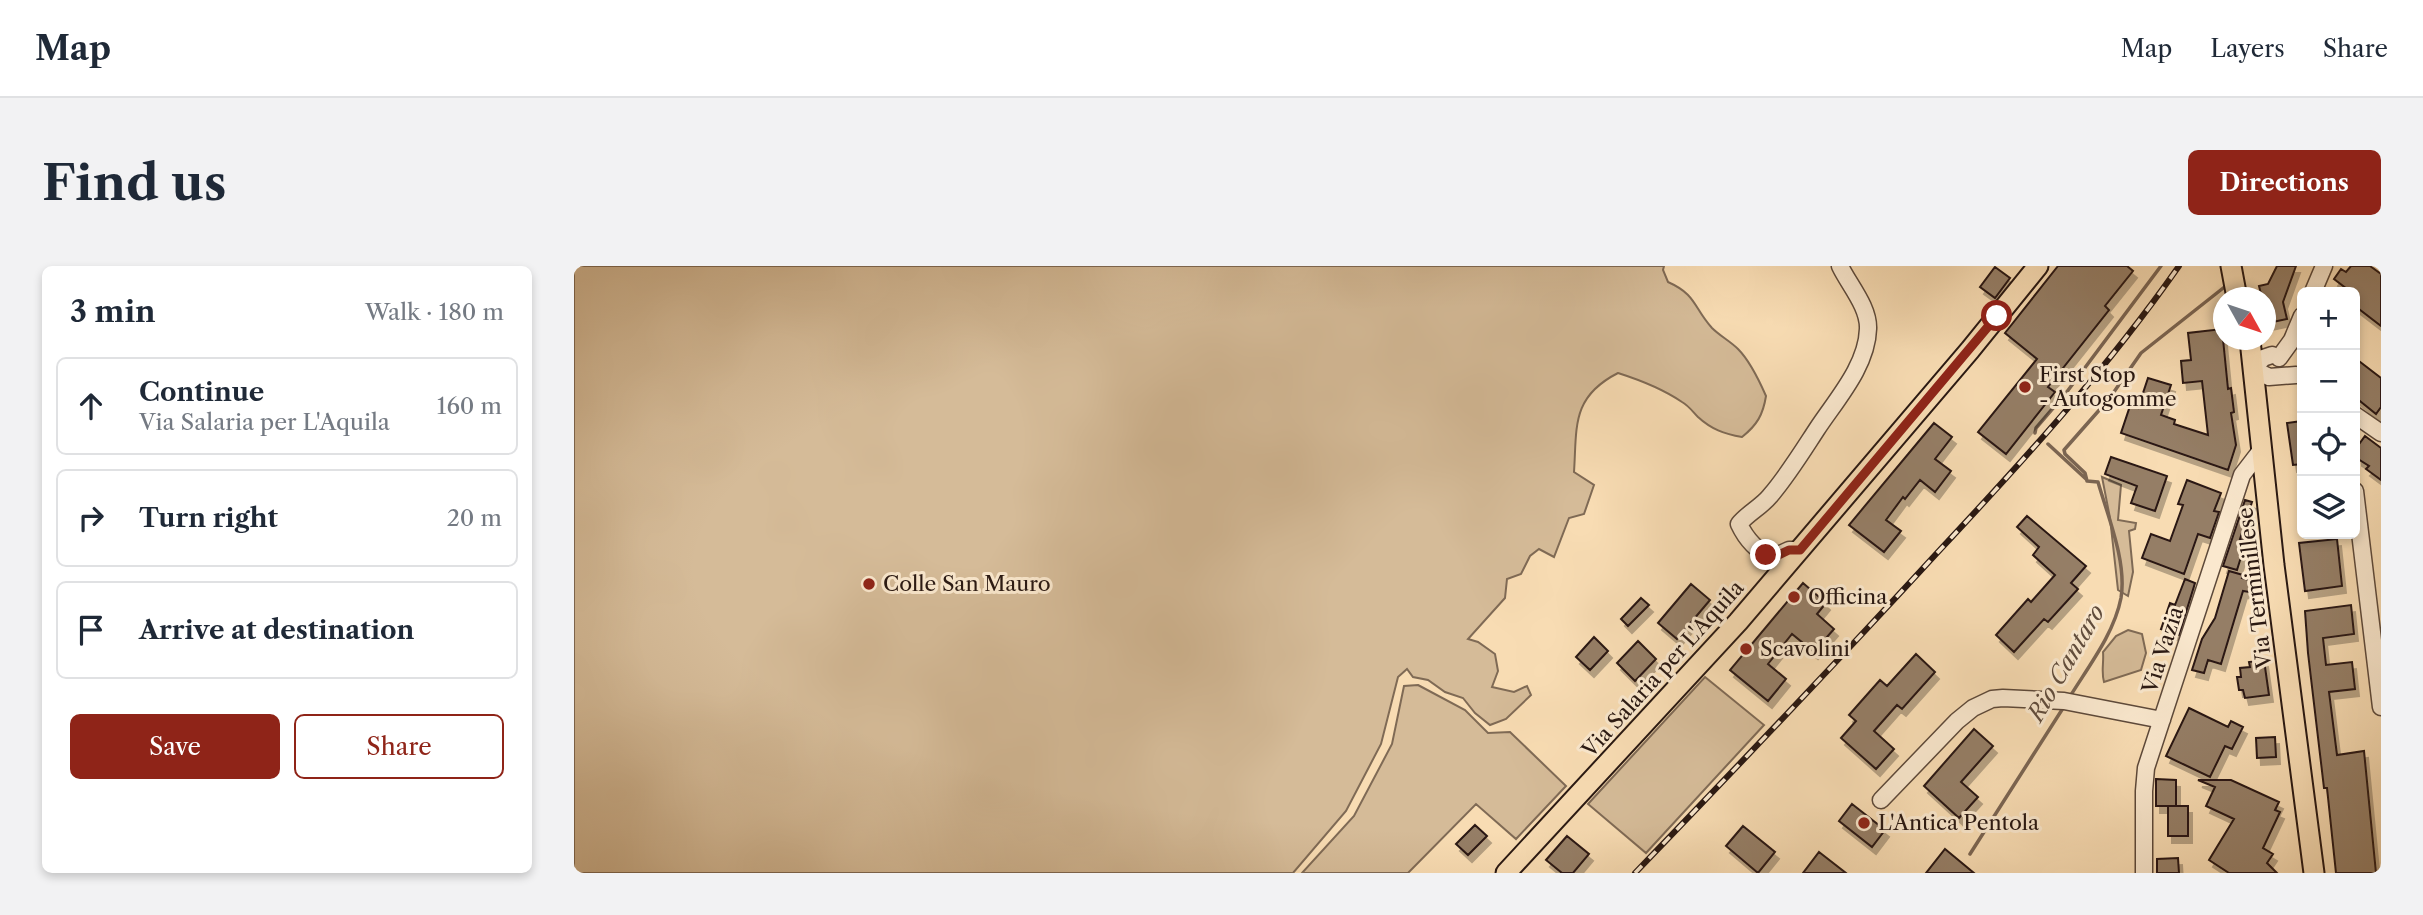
<!DOCTYPE html>
<meta charset="utf-8">
<style>
:root{--surface:#fff;--page:#f2f2f3;--text:#1f2937;--muted:#747a83;--line:#e0e1e3;--accent:#8f2418}
body{margin:0;font-family:"Libre Caslon Text",serif;background:var(--page);color:var(--text)}
.controls{position:absolute;right:21px;top:21px;display:grid;overflow:hidden;border-radius:10px;box-shadow:0 4px 10px #0003}
.controls button{width:63px;height:63px;display:grid;place-items:center;padding:0;border:0;border-bottom:2px solid var(--line);background:var(--surface);color:var(--text);font:35px sans-serif}
.compass{position:absolute;left:1639px;top:21px;width:63px;height:63px;border-radius:50%;background:var(--surface);box-shadow:0 4px 10px #0003;rotate:130deg}
.stop{position:absolute;width:21px;height:21px;margin:-16px;border:5px solid #8f2418;border-radius:50%;background:#fff}
.stop.end{background:#8f2418;border-color:#fff;box-shadow:0 2px 7px #0008}
.list{margin:0;padding:0;list-style:none}
h2{display:flex;justify-content:space-between;align-items:center;height:91px;margin:0;padding:0 28px;font-size:30px}
h2 small{font-size:23px;font-weight:400;color:var(--muted)}
.list li{display:grid;grid-template-columns:46px 1fr auto;gap:21px;align-items:center;box-sizing:border-box;height:98px;margin:0 14px 14px;padding:0 14px;border:2px solid var(--line);border-radius:10px}
.list b{display:block;font-size:26px;white-space:nowrap}
.list p{margin:0;font-size:23px;white-space:nowrap;color:var(--muted)}
.list em{font-size:23px;font-style:normal;color:var(--muted)}
.actions{display:flex;gap:14px;padding:21px 28px}
.actions a{flex:1;padding:16px 0;border:2px solid var(--accent);border-radius:10px;text-align:center;font-size:24px;color:var(--accent)}
.actions .main{background:var(--accent);color:#fff}
.icon{flex:none;width:38px;height:38px;fill:none;stroke:currentColor;stroke-width:2;stroke-linecap:round;stroke-linejoin:round}
.map{position:relative;flex:none;width:1807px;height:607px;overflow:hidden;border-radius:10px}
header{display:flex;align-items:center;gap:42px;box-sizing:border-box;height:98px;padding:0 35px;background:var(--surface);border-bottom:2px solid var(--line)}
header strong{font-size:33px}
nav{display:flex;gap:38px;margin-inline-start:auto;font-size:24px}
.intro{display:flex;align-items:center;justify-content:space-between;box-sizing:border-box;height:168px;padding:0 42px}
h1{margin:0;font-size:49px}
.button{padding:18px 32px;border-radius:10px;background:var(--accent);color:#fff;font-size:24px;font-weight:700}
main{display:flex;gap:42px;padding:0 42px}
aside{flex:1;background:var(--surface);border-radius:10px;box-shadow:0 4px 10px #0003}
.map>svg:first-child{display:block}
.green{fill:#d5bb98;stroke:#7f6a55;stroke-width:2}
.lines{fill:none;stroke-linecap:round;stroke-linejoin:round}
.stream{stroke:#7b6552;stroke-width:3.5}
.building{fill:#957e66;stroke:#291812;stroke-width:2;filter:url(#shadow)}
.minor-casing{stroke:#5d493a;stroke-width:19}
.major-casing{stroke:#291812;stroke-width:23}
.minor{stroke:#fae8ce;stroke-width:16}
.major{stroke:#f8dcb3;stroke-width:19}
.rail-casing{stroke:#291812;stroke-width:6}
.rail{stroke:#fae8ce;stroke-width:3.5;stroke-dasharray:10;stroke-linecap:butt}
.route{stroke:#8f2418;stroke-width:9}
.poi-dot{fill:#8f2418;stroke:#fae8ce;stroke-width:2.5}
.labels{text-anchor:middle;stroke-width:6;stroke-linejoin:round;paint-order:stroke}
.poi-label{font-size:21px;fill:#291812;stroke:#fae8ce;text-anchor:start}
.street-label{font-size:21px;fill:#291812;stroke:#fae8ce}
.water-label{font-size:23px;font-style:italic;fill:#604c3c;stroke:#fae8ce}
</style>
<header>
<strong>Map</strong>
<nav><a>Map</a><a>Layers</a><a>Share</a></nav>
</header>
<div class="intro"><h1>Find us</h1><a class="button">Directions</a></div>
<main>
<aside>
<h2>3 min<small>Walk · 180 m</small></h2>
<ul class="list">
<li><svg class="icon" aria-label="ahead" viewBox="0 0 24 24"><path d="M12 20V5M6 11l6-6 6 6"/></svg><div><b>Continue</b><p>Via Salaria per L'Aquila</p></div><em>160 m</em></li>
<li><svg class="icon" aria-label="right" viewBox="0 0 24 24"><path d="M7 20v-9h11M14 6l5 5-5 5"/></svg><div><b>Turn right</b></div><em>20 m</em></li>
<li><svg class="icon" aria-label="arrive" viewBox="0 0 24 24"><path d="M6 21V4h12l-3 4 3 4H6"/></svg><div><b>Arrive at destination</b></div></li>
</ul>
<div class="actions"><a class="main">Save</a><a>Share</a></div>
</aside>
<div class="map">
<svg width="1807" height="607" viewBox="0 0 1807 607">
<defs>
<filter id="shadow"><feDropShadow dx="4" dy="7" stdDeviation="0" flood-color="#0004"/></filter>
</defs>
<rect width="100%" height="100%" fill="#f8dcb3"/>
<filter id="stains"><feTurbulence type="fractalNoise" baseFrequency=".00286" numOctaves="4"/><feColorMatrix values="0 0 0 0 .2 0 0 0 0 .09 0 0 0 0 .02 0 0 0 .5 -.17"/></filter>
<radialGradient id="worn" r=".72"><stop offset=".6" stop-color="#630" stop-opacity="0"/><stop offset="1" stop-color="#630" stop-opacity=".3"/></radialGradient>
<path class="green" d="M 0,0 L 1090,0 L 1089,4 L 1094,16 C 1123,29 1119,41 1138,62 C 1146,70 1156,75 1164,83 C 1176,95 1185,114 1192,130 C 1189,149 1183,159 1168,171 C 1150,168 1137,163 1124,151 C 1119,146 1115,140 1108,136 C 1089,123 1066,114 1044,107 C 997,131 1003,161 1000,206 L 1020,219 L 1010,248 L 995,252 L 980,291 L 965,283 L 956,290 L 947,308 L 933,313 L 931,332 L 894,373 L 904,376 L 921,388 L 924,405 L 918,421 L 940,426 L 953,420 L 957,429 L 932,453 L 916,459 L 901,447 L 889,432 L 871,426 L 854,414 L 839,411 L 833,403 L 824,411 L 807,478 L 772,545 L 719,607 L 0,607 Z
M 1528,211 L 1547,219 L 1544,254 L 1562,257 L 1561,263 L 1555,265 L 1559,306 L 1554,330 L 1544,324 L 1536,252 Z
M 1554,364 L 1568,368 L 1572,387 L 1567,404 L 1530,416 C 1527,406 1530,397 1529,386 L 1542,370 Z
M 1131,411 L 1190,459 L 1072,587 L 1014,538 Z
M 844,419 L 891,444 L 914,467 L 936,466 L 992,520 L 942,573 L 902,538 L 834,607 L 728,607 L 780,550 L 818,478 L 830,420 Z"/>
<g class="lines">
<path class="stream" d="M 1461,167 L 1462,162 L 1492,127 L 1587,0
M 1474,178 L 1512,213
M 1495,432 C 1514,401 1540,368 1547,332 C 1553,296 1534,251 1524,216 L 1513,215 L 1511,207 L 1491,188 L 1490,184 L 1535,133 L 1567,87 L 1653,19
M 1396,588 L 1491,439"/>
</g>
<path class="building" d="M 1484,0 L 1553,0 L 1559,5 L 1531,40 L 1535,44 L 1474,121 L 1481,126 L 1432,188 L 1404,166 L 1463,93 L 1431,67 Z
M 1703,0 L 1722,0 L 1709,36 L 1713,53 L 1694,57 L 1691,32 L 1688,32 L 1685,20 L 1694,18 Z
M 1777,0 L 1796,0 L 1807,8 L 1807,60 L 1781,40 L 1781,26 L 1777,26 L 1760,13 L 1767,3 L 1772,6 Z
M 1421,1 L 1436,12 L 1421,32 L 1406,21 Z
M 1648,63 L 1654,123 L 1657,122 L 1660,146 L 1657,147 L 1662,179 L 1654,204 L 1547,167 L 1556,140 L 1564,142 L 1574,112 L 1597,119 L 1587,149 L 1601,154 L 1600,158 L 1634,169 L 1628,115 L 1609,117 L 1607,95 L 1617,94 L 1614,67 Z
M 1781,92 L 1807,112 L 1807,141 L 1802,148 L 1781,131 Z
M 1728,155 L 1728,198 L 1719,199 L 1713,157 Z
M 1360,157 L 1378,171 L 1361,193 L 1377,205 L 1361,226 L 1346,214 L 1331,233 L 1329,231 L 1312,254 L 1327,265 L 1310,286 L 1275,259 Z
M 1791,170 L 1807,182 L 1807,214 L 1792,203 L 1795,200 L 1784,193 L 1783,181 Z
M 1537,191 L 1593,210 L 1581,245 L 1557,237 L 1563,220 L 1531,208 Z
M 1613,214 L 1647,227 L 1640,245 L 1645,246 L 1636,272 L 1624,268 L 1610,308 L 1568,292 L 1577,268 L 1596,275 L 1609,239 L 1604,238 Z
M 1671,234 L 1678,236 L 1666,273 L 1672,275 L 1663,304 L 1649,300 Z
M 1453,250 L 1512,300 L 1497,317 L 1504,323 L 1474,356 L 1470,353 L 1440,386 L 1422,369 L 1454,333 L 1457,336 L 1481,309 L 1459,289 L 1465,281 L 1443,261 Z
M 1763,273 L 1768,320 L 1731,325 L 1725,277 Z
M 1655,305 L 1669,309 L 1668,312 L 1679,315 L 1675,326 L 1669,325 L 1647,398 L 1634,394 L 1630,407 L 1618,404 L 1628,373 L 1641,352 Z
M 1611,313 L 1621,317 L 1605,369 L 1587,363 L 1596,337 L 1601,339 Z
M 1229,317 L 1252,337 L 1243,348 L 1260,363 L 1240,386 L 1218,368 L 1194,398 L 1212,413 L 1194,435 L 1156,404 Z
M 1117,318 L 1136,334 L 1103,373 L 1084,357 Z
M 1067,332 L 1075,339 L 1054,360 L 1047,353 Z
M 1777,339 L 1780,368 L 1749,372 L 1752,399 L 1778,396 L 1781,423 L 1755,426 L 1763,489 L 1790,485 L 1802,607 L 1762,607 L 1753,522 L 1750,522 L 1734,387 L 1731,345 Z
M 1020,371 L 1034,385 L 1016,404 L 1002,391 Z
M 1064,375 L 1082,393 L 1061,415 L 1043,397 Z
M 1342,388 L 1361,406 L 1328,443 L 1323,439 L 1300,465 L 1320,483 L 1302,503 L 1267,472 L 1282,455 L 1275,449 L 1306,414 L 1313,420 Z
M 1690,394 L 1695,429 L 1671,432 L 1669,424 L 1665,424 L 1663,411 L 1667,411 L 1666,402 L 1676,401 L 1675,396 Z
M 1615,442 L 1654,461 L 1657,455 L 1669,461 L 1658,483 L 1651,480 L 1636,511 L 1592,490 Z
M 1400,463 L 1419,480 L 1387,516 L 1404,531 L 1385,552 L 1350,520 Z
M 1701,471 L 1702,491 L 1683,492 L 1682,472 Z
M 1582,513 L 1602,514 L 1602,540 L 1582,540 Z
M 1624,514 L 1657,514 L 1705,536 L 1701,544 L 1706,546 L 1689,582 L 1699,588 L 1693,597 L 1703,607 L 1655,607 L 1635,594 L 1660,553 L 1632,540 L 1641,521 Z
M 1278,538 L 1311,564 L 1298,581 L 1265,555 Z
M 1594,540 L 1614,540 L 1614,570 L 1594,570 Z
M 901,559 L 913,570 L 894,589 L 882,578 Z
M 1169,560 L 1201,586 L 1184,607 L 1152,580 Z
M 993,570 L 1015,588 L 999,607 L 988,607 L 972,594 Z
M 1371,583 L 1400,607 L 1352,607 Z
M 1245,586 L 1272,607 L 1229,607 Z
M 1604,592 L 1605,607 L 1583,607 L 1583,593 Z"/>
<g class="lines">
<defs>
<path id="minor" d="M 1739,26 L 1750,0
M 1698,89 L 1689,92 L 1679,103 L 1695,111 L 1722,109
M 1705,92 L 1718,74 L 1728,50
M 1781,149 L 1807,167
M 1781,225 L 1807,441
M 1226,284 L 1215,284 L 1198,292 C 1183,285 1172,273 1165,258 C 1174,247 1187,241 1196,230 C 1214,209 1228,186 1243,163 C 1262,134 1293,100 1294,63 C 1295,41 1275,19 1266,0
M 1307,534 L 1383,455 L 1399,442 L 1418,433 L 1429,432 L 1490,435 L 1588,454
M 1570,607 L 1570,525 L 1572,502 L 1668,209 L 1688,183"/>
<path id="major" d="M 1657,0 L 1663,32
M 1676,74 L 1700,299 L 1740,607
M 932,607 L 1164,356 L 1396,84 L 1464,0"/>
</defs>
<use href="#minor" class="minor-casing"/>
<use href="#major" class="major-casing"/>
<use href="#minor" class="minor"/>
<use href="#major" class="major"/>
<defs>
<path id="rail" d="M 1061,607 C 1163,501 1264,395 1363,287 C 1449,195 1533,103 1605,0"/>
</defs>
<use href="#rail" class="rail-casing"/>
<use href="#rail" class="rail"/>
</g>
<g class="lines">
<path class="route" d="M 1192,289 L 1198,292 L 1215,284 L 1226,284 L 1423,50"/>
</g>
<g class="poi-dot">
<circle cx="1451" cy="121" r="7"/>
<circle cx="295" cy="318" r="7"/>
<circle cx="1220" cy="331" r="7"/>
<circle cx="1172" cy="383" r="7"/>
<circle cx="1290" cy="557" r="7"/>
</g>
<g class="labels">
<g class="poi-label">
<text x="1465" y="116">First Stop<tspan x="1465" dy="24">- Autogomme</tspan></text>
<text x="309" y="325">Colle San Mauro</text>
<text x="1234" y="338">Officina</text>
<text x="1186" y="390">Scavolini</text>
<text x="1304" y="564">L'Antica Pentola</text>
</g>
<g class="street-label">
<text transform="translate(1681 322) rotate(-97)" y="7">Via Terminillese</text>
<text transform="translate(1589 384) rotate(-72)" y="7">Via Vazia</text>
<text transform="translate(1089 403) rotate(-48)" y="7">Via Salaria per L'Aquila</text>
</g>
<g class="water-label">
<text transform="translate(1492 397) rotate(-60)" y="8">Rio Cantaro</text>
</g>
</g>
<rect width="100%" height="100%" filter="url(#stains)"/>
<rect width="100%" height="100%" fill="url(#worn)"/>
</svg>
<div class="controls">
<button>+</button>
<button>−</button>
<button><svg class="icon" aria-label="locate" viewBox="0 0 24 24"><circle cx="12" cy="12" r="6"/><path d="M12 2v4M12 18v4M2 12h4M18 12h4"/></svg></button>
<button><svg class="icon" aria-label="layers" viewBox="0 0 24 24"><path d="M12 4l9 5-9 5-9-5zM3 14l9 5 9-5"/></svg></button>
</div>
<svg class="compass" viewBox="-18 -18 36 36"><path d="M0-13l5 13h-10z" fill="#e53935"/><path d="M0 13l5-13h-10z" fill="#747a83"/></svg>
<div class="stop" style="left:1423px;top:50px"></div>
<div class="stop end" style="left:1192px;top:289px"></div>
</div>
</main>
